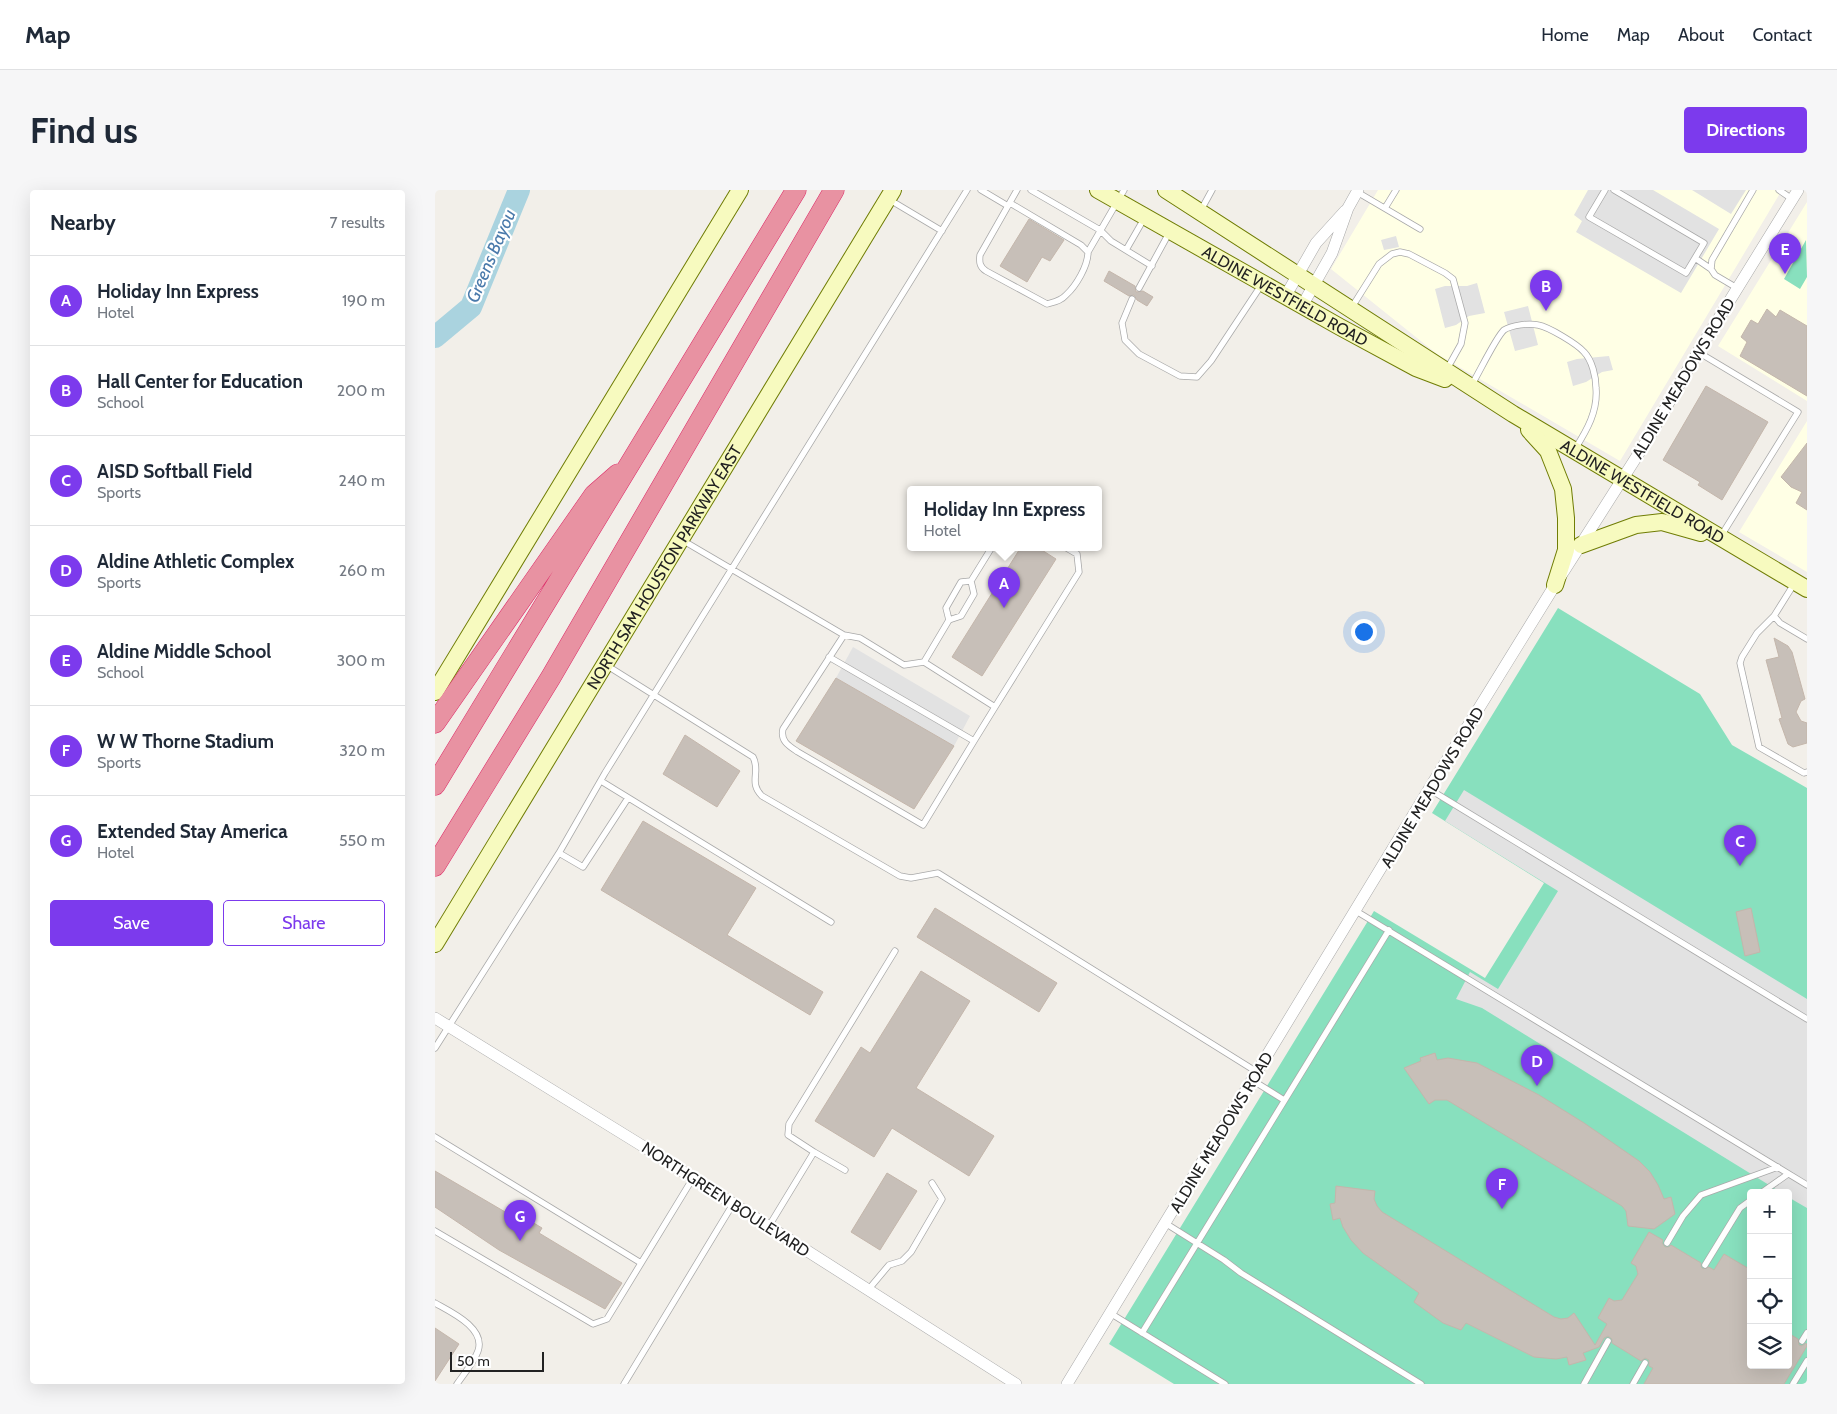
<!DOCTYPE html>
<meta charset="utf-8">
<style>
:root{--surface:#fff;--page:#f6f6f7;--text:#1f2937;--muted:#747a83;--line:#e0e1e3;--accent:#7c3aed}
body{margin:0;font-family:Cabin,sans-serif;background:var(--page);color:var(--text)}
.controls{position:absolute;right:15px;bottom:15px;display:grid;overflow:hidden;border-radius:5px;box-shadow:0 5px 20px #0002}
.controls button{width:45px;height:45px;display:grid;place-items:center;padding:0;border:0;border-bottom:1px solid var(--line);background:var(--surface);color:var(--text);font:25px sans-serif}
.scale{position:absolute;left:15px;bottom:12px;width:94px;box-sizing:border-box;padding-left:5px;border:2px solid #222;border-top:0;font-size:14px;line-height:18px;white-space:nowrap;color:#222;-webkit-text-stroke:4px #fff;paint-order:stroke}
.you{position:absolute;left:928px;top:441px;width:18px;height:18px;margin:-12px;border:4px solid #fff;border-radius:50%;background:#1a73e8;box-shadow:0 0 0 8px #1a73e833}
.badge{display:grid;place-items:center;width:32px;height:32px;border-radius:50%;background:var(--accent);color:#fff;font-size:16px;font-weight:700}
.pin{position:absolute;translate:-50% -41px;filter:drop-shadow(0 1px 2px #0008)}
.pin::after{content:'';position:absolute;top:26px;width:18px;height:15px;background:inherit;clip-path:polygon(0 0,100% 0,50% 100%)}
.popup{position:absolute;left:472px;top:296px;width:195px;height:65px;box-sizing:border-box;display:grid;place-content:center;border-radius:5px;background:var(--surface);filter:drop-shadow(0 1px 4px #0005);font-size:16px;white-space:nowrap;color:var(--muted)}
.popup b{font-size:19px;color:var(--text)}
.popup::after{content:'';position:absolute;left:50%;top:100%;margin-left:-10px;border:10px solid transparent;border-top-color:var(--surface)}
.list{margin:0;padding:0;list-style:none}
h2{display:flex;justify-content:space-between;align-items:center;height:65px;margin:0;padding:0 20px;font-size:21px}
h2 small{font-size:16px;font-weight:400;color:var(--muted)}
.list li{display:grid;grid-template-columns:32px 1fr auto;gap:15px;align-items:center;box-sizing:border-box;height:90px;padding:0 20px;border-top:1px solid var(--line)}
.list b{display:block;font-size:19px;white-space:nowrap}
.list p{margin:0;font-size:16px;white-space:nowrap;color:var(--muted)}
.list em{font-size:16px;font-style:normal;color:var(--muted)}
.actions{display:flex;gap:10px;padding:15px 20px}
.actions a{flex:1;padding:11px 0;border:1px solid var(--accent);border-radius:5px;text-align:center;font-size:18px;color:var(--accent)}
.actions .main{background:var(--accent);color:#fff}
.icon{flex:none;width:28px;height:28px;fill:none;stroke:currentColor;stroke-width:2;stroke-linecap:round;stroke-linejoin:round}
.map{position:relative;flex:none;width:1372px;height:1194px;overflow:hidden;border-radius:5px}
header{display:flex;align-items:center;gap:30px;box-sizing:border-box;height:70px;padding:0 25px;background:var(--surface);border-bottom:1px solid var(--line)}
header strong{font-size:24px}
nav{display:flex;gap:28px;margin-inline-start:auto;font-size:18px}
.intro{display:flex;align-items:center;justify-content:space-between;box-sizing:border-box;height:120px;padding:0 30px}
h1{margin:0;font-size:35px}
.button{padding:12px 22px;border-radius:5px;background:var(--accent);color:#fff;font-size:18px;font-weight:700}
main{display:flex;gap:30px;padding:0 30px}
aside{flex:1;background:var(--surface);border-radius:5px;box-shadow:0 5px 20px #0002}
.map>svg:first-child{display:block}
.education{fill:#ffffe5}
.pitch{fill:#88e0be;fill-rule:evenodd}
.parking{fill:#e2e2e2}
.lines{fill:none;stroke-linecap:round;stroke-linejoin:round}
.river{stroke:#aad3df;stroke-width:22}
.building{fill:#c7bfb8;stroke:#c4b6ab}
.lane-casing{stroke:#a9a9a9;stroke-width:7}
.street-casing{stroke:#a9a9a9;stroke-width:12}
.secondary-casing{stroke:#707d05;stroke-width:18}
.highway-casing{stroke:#dc2a67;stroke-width:21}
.lane{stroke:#fff;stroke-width:5.5}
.street{stroke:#fff;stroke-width:11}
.secondary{stroke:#f7fabf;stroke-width:16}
.highway{stroke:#e892a2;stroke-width:20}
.labels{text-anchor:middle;stroke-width:4.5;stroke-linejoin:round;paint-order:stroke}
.street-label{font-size:16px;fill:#222;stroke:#fff}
.water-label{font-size:18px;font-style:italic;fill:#4a7aab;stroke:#fff}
</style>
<header>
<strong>Map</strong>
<nav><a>Home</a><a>Map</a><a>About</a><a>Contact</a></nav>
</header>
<div class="intro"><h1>Find us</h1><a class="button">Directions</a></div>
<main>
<aside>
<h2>Nearby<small>7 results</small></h2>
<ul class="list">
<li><span class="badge">A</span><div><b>Holiday Inn Express</b><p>Hotel</p></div><em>190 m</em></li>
<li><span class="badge">B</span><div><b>Hall Center for Education</b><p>School</p></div><em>200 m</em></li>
<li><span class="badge">C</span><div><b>AISD Softball Field</b><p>Sports</p></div><em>240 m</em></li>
<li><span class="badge">D</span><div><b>Aldine Athletic Complex</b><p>Sports</p></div><em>260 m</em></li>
<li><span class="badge">E</span><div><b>Aldine Middle School</b><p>School</p></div><em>300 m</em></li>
<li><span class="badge">F</span><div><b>W W Thorne Stadium</b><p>Sports</p></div><em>320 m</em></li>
<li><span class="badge">G</span><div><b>Extended Stay America</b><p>Hotel</p></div><em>550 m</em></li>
</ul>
<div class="actions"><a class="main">Save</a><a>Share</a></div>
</aside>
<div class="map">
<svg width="1372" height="1194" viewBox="0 0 1372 1194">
<rect width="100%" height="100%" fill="#f2efe9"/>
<path class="education" d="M 943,0 L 1347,0 L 1185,271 L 1002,164 L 896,79 Z
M 1372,12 L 1372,211 L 1283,156 Z
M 1372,231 L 1372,382 L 1304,342 Z"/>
<path class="pitch" d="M 1371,50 L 1372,87 L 1365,99 L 1349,89 Z
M 1123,418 L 1265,504 L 1297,555 L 1372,598 L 1372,1194 L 739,1194 L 674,1154 L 939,721 L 1050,788 L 1109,693 L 997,623 ZM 1316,1003 L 1353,1003 L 1353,1175 L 1316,1175 Z"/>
<path class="parking" d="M 1153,0 L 1218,0 L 1284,39 L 1246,103 L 1141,42 L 1147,31 L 1139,25 Z
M 1257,0 L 1311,0 L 1296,24 Z
M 961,46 L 964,57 L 949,60 L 946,50 Z
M 1042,93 L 1050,123 L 1034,126 L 1021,135 L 1010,138 L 1000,99 L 1010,96 L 1032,96 Z
M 1093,116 L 1103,155 L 1080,161 L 1069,122 Z
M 1174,166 L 1178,180 L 1167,182 L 1151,192 L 1138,196 L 1132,172 L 1142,169 Z
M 418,457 L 535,526 L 519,556 L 401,488 Z
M 1029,600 L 1372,809 L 1372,1018 L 1353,1007 L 1353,1003 L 1347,1003 L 1047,818 L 1021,809 L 1035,782 L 1063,799 L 1123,701 L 1010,631 Z"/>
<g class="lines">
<path class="river" d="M 0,147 L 36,117 L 84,0"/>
</g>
<path class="building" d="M 594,29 L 629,50 L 615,71 L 607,67 L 592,92 L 565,76 Z
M 674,81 L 700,96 L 701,102 L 708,101 L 718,107 L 712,116 L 702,110 L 699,105 L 694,106 L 669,91 Z
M 1332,119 L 1341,127 L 1345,120 L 1372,136 L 1372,206 L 1305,166 L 1312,152 L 1306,147 L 1316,130 L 1323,134 Z
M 1271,196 L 1333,232 L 1287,310 L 1263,295 L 1265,292 L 1228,270 Z
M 1372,253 L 1372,320 L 1361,313 L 1367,302 L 1356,297 L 1346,287 Z
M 586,357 L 602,357 L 621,369 L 547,486 L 517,467 Z
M 1339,448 L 1353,456 L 1357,462 L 1370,509 L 1366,511 L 1361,522 L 1366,531 L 1372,533 L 1372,553 L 1358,557 L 1353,554 L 1344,529 L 1347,528 L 1331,470 L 1344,467 Z
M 401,488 L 519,556 L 479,619 L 361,551 Z
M 250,545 L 305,581 L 282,617 L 228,584 Z
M 208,631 L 321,698 L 292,745 L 388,802 L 375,825 L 166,700 Z
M 500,718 L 622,793 L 604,822 L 482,747 Z
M 1316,718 L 1325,762 L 1310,766 L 1301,722 Z
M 486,781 L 535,811 L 481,898 L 559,946 L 534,986 L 457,938 L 439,967 L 380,931 L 426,857 L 435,863 Z
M 1000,863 L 1002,870 L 1013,868 L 1042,873 L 1104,905 L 1149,933 L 1204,971 L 1215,982 L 1223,995 L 1229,1009 L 1236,1007 L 1240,1024 L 1219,1039 L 1193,1036 L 1191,1021 L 1187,1016 L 1012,910 L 1000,910 L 994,914 L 969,878 L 986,871 L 985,868 Z
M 0,981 L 89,1033 L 92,1029 L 107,1038 L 104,1043 L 187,1093 L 170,1119 L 64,1060 L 0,1017 Z
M 452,983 L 482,1001 L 445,1060 L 416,1042 Z
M 901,996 L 940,1001 L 939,1009 L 942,1016 L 947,1022 L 1119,1127 L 1126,1129 L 1133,1128 L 1139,1123 L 1160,1155 L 1172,1134 L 1163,1128 L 1174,1108 L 1179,1111 L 1187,1110 L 1203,1084 L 1201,1076 L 1196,1073 L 1214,1042 L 1228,1050 L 1227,1053 L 1230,1057 L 1234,1057 L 1236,1055 L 1266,1073 L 1266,1077 L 1268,1079 L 1274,1077 L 1279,1080 L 1289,1064 L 1316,1080 L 1316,1175 L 1353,1175 L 1353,1143 L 1363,1149 L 1364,1155 L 1367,1156 L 1371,1153 L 1372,1156 L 1349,1194 L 1209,1194 L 1218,1178 L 1214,1176 L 1214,1170 L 1210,1168 L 1206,1171 L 1177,1153 L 1177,1149 L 1173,1146 L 1169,1148 L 1164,1157 L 1148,1163 L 1151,1170 L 1134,1175 L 1132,1167 L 1121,1169 L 1099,1167 L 1031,1133 L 1026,1140 L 1008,1133 L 979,1112 L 984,1103 L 928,1063 L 916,1050 L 908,1037 L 905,1028 L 898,1030 L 895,1014 L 900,1013 Z
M 0,1138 L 24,1154 L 0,1191 Z"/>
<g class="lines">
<defs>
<path id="lane" d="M 546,0 L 573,16
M 596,0 L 665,40 L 676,51 L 717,76
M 1170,0 L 1154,27 L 1251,83 L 1269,53 L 1179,0
M 1344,0 L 1357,9
M 922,2 L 985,39
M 455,10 L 507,41
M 575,13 L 646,55 L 653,62 C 653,76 641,96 631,105 C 626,111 619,112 612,114 L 551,81 C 545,77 544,73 545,65 L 582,0
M 950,18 L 961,0
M 766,20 L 777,0
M 691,60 L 710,27
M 653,62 L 689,0
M 1260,68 L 1276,79
M 704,98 L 734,43
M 1302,98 L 1280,85 L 1276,79 L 1277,70 L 1318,0
M 697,109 L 687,133 L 690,150 L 704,164 L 745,186 L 762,187 L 776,171 L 827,94
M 917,117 L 944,74 L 957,64 L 965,62 L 974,64 L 1010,83 L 1018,89 L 1030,133 L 1026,154 L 1012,179
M 1263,162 L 1363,222 L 1286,346
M 1036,196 C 1043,185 1061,147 1069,140 C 1077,135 1094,133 1103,135 C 1114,137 1142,154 1149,162 C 1157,170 1161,187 1161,198 C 1163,221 1152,240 1140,259
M 247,350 L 409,445 L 348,539 C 345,551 354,556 363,562 L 488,635 L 539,551 L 394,467
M 1359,394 L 1339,426 L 1345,433 L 1372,449
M 1339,426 L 1322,443 L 1307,467 L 1305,473 L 1324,557 L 1369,583 L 1372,582
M 514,430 L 511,418 L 526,392 L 536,391
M 409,445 L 425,448 L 469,475 L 489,472 L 514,430 L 526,426 L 539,404 L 536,391 L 557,357
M 489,472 L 560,517 L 644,382 L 642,364 L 630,357
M 171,475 L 318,567 C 326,582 313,592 327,606 L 465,686 L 476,688 L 503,683 L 822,882
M 539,551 L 560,517
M 166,591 L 396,732
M 994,599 L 1372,829
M 124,663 L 148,677 L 193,608
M 921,721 L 1372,995
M 0,858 L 124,663 L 170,583 L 532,0
M 817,890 L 849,910
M 0,947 L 206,1073
M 379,962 L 410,980
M 1326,1003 L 1353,984
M 730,1033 L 789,1070 L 806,1083 L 986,1194
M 334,1036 L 379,962 L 353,945 L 354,934 L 460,761
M 0,1041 L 158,1134 L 172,1129 L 258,988
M 1232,1053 L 1248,1026 L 1266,1005 L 1343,977
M 1270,1075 L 1305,1018 L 1316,1010
M 433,1100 L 454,1075 L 467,1071 L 476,1062 L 507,1009 L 497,993
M 0,1113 C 16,1122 51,1138 43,1161 C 39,1172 29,1184 22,1194
M 675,1123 L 790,1194
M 707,1143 L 954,740
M 1367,1151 L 1372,1143
M 189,1194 L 298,1014
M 1149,1194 L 1173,1151
M 1198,1194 L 1210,1173
M 1358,1194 L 1372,1171"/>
<path id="street" d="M 850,107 L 881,53 L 910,21
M 867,116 L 897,63 L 913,18 L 923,0
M 0,828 L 206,955 L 581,1194
M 632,1194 L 994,599 L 1120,395 L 1211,252 L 1263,162 L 1363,0"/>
<g id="secondary">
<path id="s1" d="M 663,0 L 905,137 L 981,178 L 1010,189"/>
<path id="s2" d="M 731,0 L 1078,224 L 1372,399"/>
<path d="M 1094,240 L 1113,261 L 1128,299 L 1131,328 L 1131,360 L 1120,395"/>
<path d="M 1146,355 L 1201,335 L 1227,332 L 1266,343"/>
<path d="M 0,502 L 305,0"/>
<path id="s3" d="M 0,754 L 458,0"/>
</g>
<path id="highway" d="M 0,533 L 159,305 L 183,284
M 0,595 L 361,0
M 0,676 L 116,487 L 399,0"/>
</defs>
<use href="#lane" class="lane-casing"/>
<use href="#street" class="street-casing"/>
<use href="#secondary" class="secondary-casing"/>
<use href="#highway" class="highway-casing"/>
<use href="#lane" class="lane"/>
<use href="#street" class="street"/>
<use href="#secondary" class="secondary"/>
<use href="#highway" class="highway"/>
</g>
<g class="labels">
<g class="street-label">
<text dy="6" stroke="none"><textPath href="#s1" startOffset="215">ALDINE WESTFIELD ROAD</textPath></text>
<text transform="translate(1248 188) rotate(-59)" y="6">ALDINE MEADOWS ROAD</text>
<text dy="6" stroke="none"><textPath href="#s2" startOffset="564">ALDINE WESTFIELD ROAD</textPath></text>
<text dy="6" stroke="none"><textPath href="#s3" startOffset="441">NORTH SAM HOUSTON PARKWAY EAST</textPath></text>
<text transform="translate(997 597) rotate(-59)" y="6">ALDINE MEADOWS ROAD</text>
<text transform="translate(786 942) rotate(-59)" y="6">ALDINE MEADOWS ROAD</text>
<text transform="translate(291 1009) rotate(33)" y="6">NORTHGREEN BOULEVARD</text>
</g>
<g class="water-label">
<text transform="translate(56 66) rotate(-67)" y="6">Greens Bayou</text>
</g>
</g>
</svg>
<div class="controls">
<button>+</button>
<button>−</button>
<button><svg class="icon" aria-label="locate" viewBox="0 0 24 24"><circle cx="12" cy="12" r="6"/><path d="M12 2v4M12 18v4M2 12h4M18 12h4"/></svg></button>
<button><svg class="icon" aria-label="layers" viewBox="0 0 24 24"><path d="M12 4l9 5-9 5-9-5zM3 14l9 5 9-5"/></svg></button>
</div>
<div class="scale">50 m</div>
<div class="you"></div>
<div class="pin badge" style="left:569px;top:418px">A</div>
<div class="popup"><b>Holiday Inn Express</b>Hotel</div>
<div class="pin badge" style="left:1111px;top:121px">B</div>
<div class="pin badge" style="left:1305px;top:676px">C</div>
<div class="pin badge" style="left:1102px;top:896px">D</div>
<div class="pin badge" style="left:1350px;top:84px">E</div>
<div class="pin badge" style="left:1067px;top:1019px">F</div>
<div class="pin badge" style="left:85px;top:1051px">G</div>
</div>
</main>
